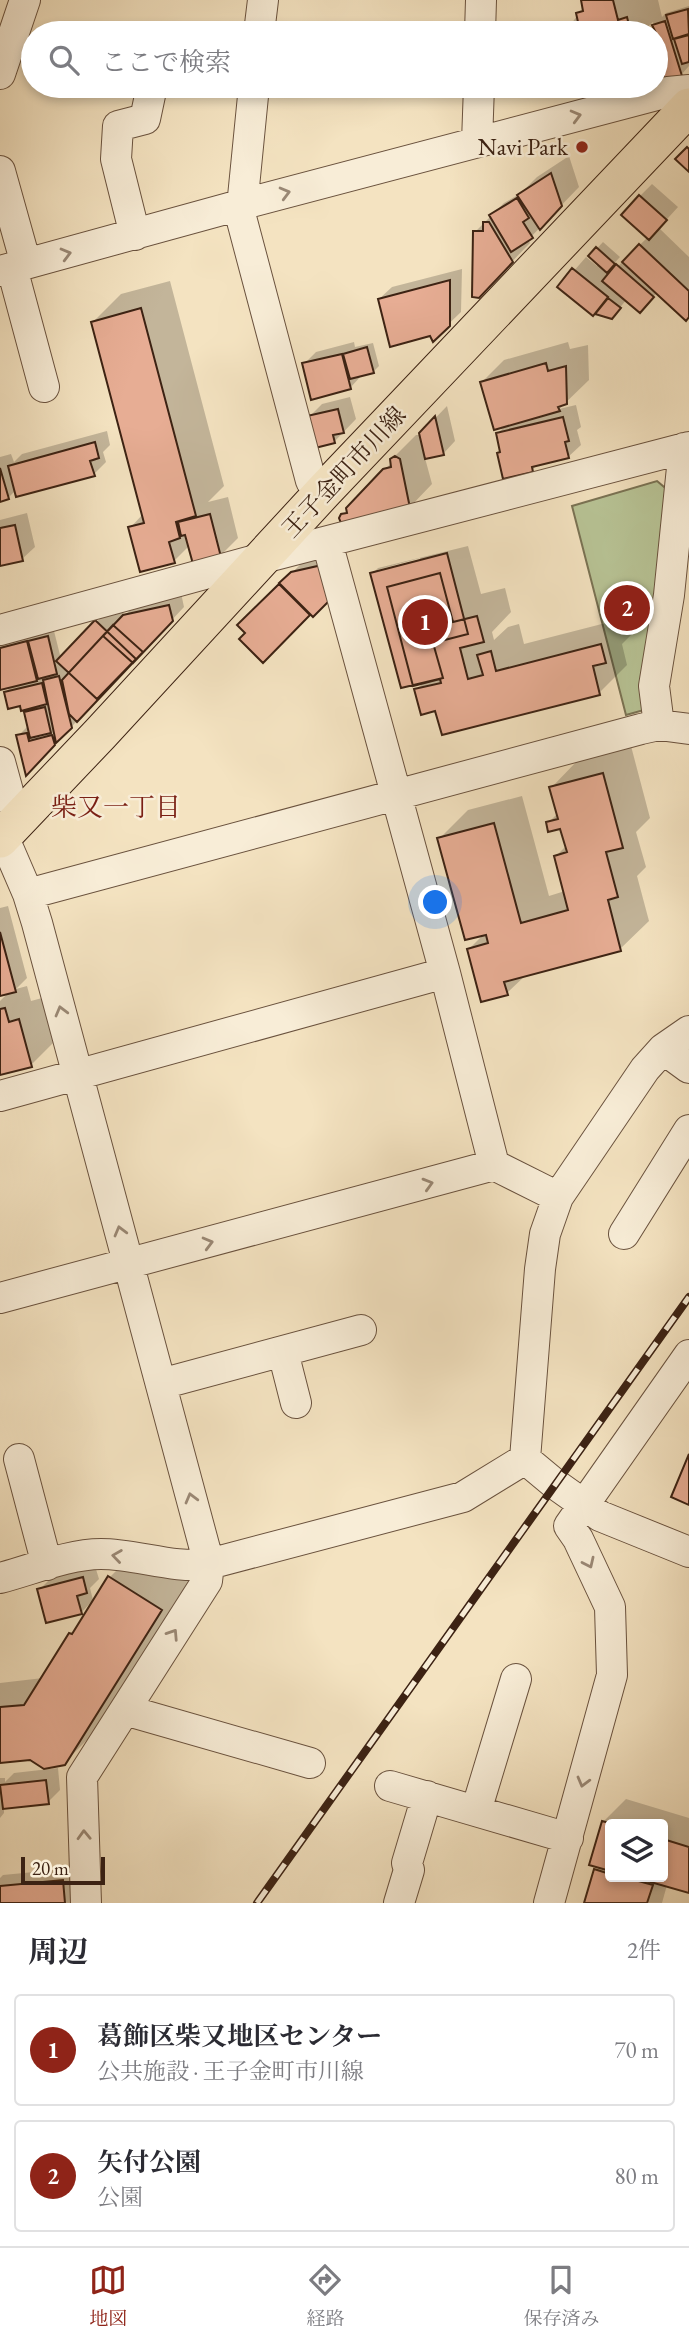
<!DOCTYPE html>
<html lang="ja">
<meta charset="utf-8">
<style>
:root{--surface:#fff;--page:#f7f7f7;--text:#2b2b33;--muted:#7c7c81;--line:#e1e1e2;--accent:#8f2418}
body{margin:0;font-family:"EB Garamond","Noto Serif JP",serif;background:var(--page);color:var(--text)}
.controls{position:absolute;right:21px;bottom:21px;display:grid;overflow:hidden;border-radius:7px;box-shadow:0 4px 10px #0003}
.controls button{width:63px;height:63px;display:grid;place-items:center;padding:0;border:0;border-bottom:2px solid var(--line);background:var(--surface);color:var(--text);font:35px sans-serif}
.scale{position:absolute;left:21px;bottom:18px;width:84px;box-sizing:border-box;padding-left:7px;border:4px solid #3c2213;border-top:0;font-size:19px;line-height:24px;white-space:nowrap;color:#3c2213;-webkit-text-stroke:5px #f8edd7;paint-order:stroke}
.you{position:absolute;left:436px;top:903px;width:24px;height:24px;margin:-18px;border:5px solid #fff;border-radius:50%;background:#1a73e8;box-shadow:0 0 0 10px #1a73e833}
.badge{display:grid;place-items:center;width:46px;height:46px;border-radius:50%;background:var(--accent);color:#fff;font-size:23px;font-weight:700}
.pin{position:absolute;translate:-50% -50%;border:4px solid #fff;box-shadow:0 2px 7px #0006}
.list{margin:0;padding:0;list-style:none}
h2{display:flex;justify-content:space-between;align-items:center;height:91px;margin:0;padding:0 28px;font-size:30px}
h2 small{font-size:23px;font-weight:400;color:var(--muted)}
.list li{display:grid;grid-template-columns:46px 1fr auto;gap:21px;align-items:center;box-sizing:border-box;height:112px;margin:0 14px 14px;padding:0 14px;border:2px solid var(--line);border-radius:7px}
.list b{display:block;font-size:26px;white-space:nowrap}
.list p{margin:0;font-size:23px;white-space:nowrap;color:var(--muted)}
.list em{font-size:23px;font-style:normal;color:var(--muted)}
.icon{flex:none;width:38px;height:38px;fill:none;stroke:currentColor;stroke-width:2;stroke-linecap:round;stroke-linejoin:round}
.map{position:relative;flex:none;width:689px;height:1903px;overflow:hidden}
.search{position:absolute;background:var(--surface);box-shadow:0 4px 10px #0003;left:21px;right:21px;top:21px;height:77px;display:flex;align-items:center;gap:18px;box-sizing:border-box;padding:0 24px;border-radius:38px;color:var(--muted);font-size:26px}
.sheet{height:343px;background:var(--surface)}
nav{display:flex;justify-content:space-around;align-items:center;box-sizing:border-box;height:98px;border-top:2px solid var(--line);background:var(--surface);font-size:19px;color:var(--muted)}
nav a{display:grid;justify-items:center;gap:4px}
nav .on{color:var(--accent)}
.map>svg:first-child{display:block}
.green{fill:#b8c496;stroke:#7a7354;stroke-width:2}
.shadow{fill:#0003;fill-rule:evenodd}
.building{fill:#e7ad94;stroke:#3c2213;stroke-width:2}
.lines{fill:none;stroke-linecap:round;stroke-linejoin:round}
.minor-casing{stroke:#6a523e;stroke-width:32}
.major-casing{stroke:#3c2213;stroke-width:39}
.minor{stroke:#f8edd7;stroke-width:30}
.major{stroke:#f4e3c1;stroke-width:37}
.rail-casing{stroke:#3c2213;stroke-width:8}
.rail{stroke:#f8edd7;stroke-width:5;stroke-dasharray:16;stroke-linecap:butt}
.oneway{stroke:#9a8875}
.poi-dot{fill:#8f2418;stroke:#f8edd7;stroke-width:2.5}
.labels{text-anchor:middle;stroke-width:5;stroke-linejoin:round;paint-order:stroke}
.poi-label{font-size:24px;fill:#3c2213;stroke:#f8edd7;text-anchor:end}
.street-label{font-size:24px;fill:#3c2213;stroke:#f8edd7}
.neighbourhood-label{font-size:26px;fill:#7a1f14;stroke:#f8edd7}
</style>
<div class="map">
<svg width="689" height="1903" viewBox="0 0 689 1903">
<rect width="100%" height="100%" fill="#f4e3c1"/>
<filter id="stains"><feTurbulence type="fractalNoise" baseFrequency=".00286" numOctaves="4"/><feColorMatrix values="0 0 0 0 .2 0 0 0 0 .09 0 0 0 0 .02 0 0 0 .5 -.17"/></filter>
<radialGradient id="worn" r=".72"><stop offset=".6" stop-color="#630" stop-opacity="0"/><stop offset="1" stop-color="#630" stop-opacity=".3"/></radialGradient>
<path class="green" d="M 657,481 L 670,492 L 644,710 L 626,715 L 572,506 Z"/>
<path class="shadow" d="M 582,0 L 658,0 L 662,17 L 666,13 L 689,6 L 689,66 L 681,75 L 663,70 L 656,77 L 657,37 L 653,22 L 641,33 L 568,33 L 572,29 L 571,24 L 584,7 Z
M 612,86 L 634,86 L 613,91 Z
M 569,156 L 579,187 L 528,240 L 530,243 L 497,277 L 475,232 L 504,203 L 521,193 L 537,177 Z
M 652,184 L 678,207 L 659,228 L 689,257 L 689,315 L 657,293 L 640,310 L 627,299 L 612,317 L 595,312 L 560,287 L 586,257 L 597,266 L 599,264 L 590,256 L 603,242 L 620,257 L 605,273 L 609,275 L 648,237 L 640,196 Z
M 462,269 L 461,312 L 433,339 L 431,334 L 379,299 L 392,287 Z
M 170,281 L 224,486 L 208,502 L 228,497 L 238,538 L 220,556 L 190,545 L 174,561 L 130,528 L 143,514 L 93,322 L 121,294 Z
M 354,342 L 355,347 L 373,343 L 379,366 L 373,372 L 362,375 L 350,388 L 304,364 L 316,352 Z
M 568,342 L 570,349 L 588,345 L 589,380 L 559,409 L 576,405 L 581,427 L 577,430 L 581,445 L 568,457 L 538,464 L 532,470 L 502,451 L 498,433 L 506,425 L 482,382 L 504,360 Z
M 350,397 L 356,419 L 334,442 L 309,417 L 322,404 Z
M 447,406 L 455,441 L 443,454 L 425,458 L 432,484 L 410,507 L 343,516 L 393,461 L 393,458 L 416,435 L 421,435 L 421,433 Z
M 107,431 L 110,445 L 103,452 L 106,462 L 94,474 L 16,490 L 8,498 L 0,500 L 0,457 L 11,454 L 14,462 L 22,454 Z
M 27,513 L 35,547 L 22,559 L 0,564 L 0,520 Z
M 468,546 L 481,594 L 505,588 L 511,612 L 492,632 L 494,640 L 508,627 L 519,624 L 524,644 L 629,617 L 633,633 L 622,644 L 627,665 L 599,693 L 437,709 L 416,690 L 425,681 L 372,574 L 378,568 ZM 420,558 L 421,562 L 377,573 L 377,570 Z
M 340,548 L 310,613 L 263,660 L 247,633 L 239,625 L 310,555 Z
M 181,593 L 184,607 L 44,756 L 18,736 L 29,725 L 26,712 L 32,706 L 6,692 L 12,685 L 0,683 L 0,643 L 39,630 L 40,635 L 54,631 L 61,659 L 114,604 L 125,615 L 143,598 ZM 60,731 L 61,734 L 39,740 L 39,736 Z
M 631,746 L 650,818 L 636,832 L 646,867 L 637,876 L 649,921 L 620,949 L 527,974 L 507,993 L 469,949 L 485,933 L 439,839 L 468,810 L 522,796 L 549,896 L 565,891 L 556,856 L 567,845 L 562,827 L 548,823 L 558,813 L 551,788 L 579,759 Z
M 8,906 L 27,978 L 16,989 L 27,986 L 31,1001 L 42,998 L 53,1043 L 31,1065 L 0,1073 L 0,1001 L 9,992 L 0,994 L 0,908 Z
M 138,1549 L 190,1581 L 93,1734 L 64,1763 L 30,1758 L 0,1762 L 0,1683 L 43,1678 L 110,1577 Z
M 95,1566 L 99,1579 L 90,1588 L 93,1600 L 81,1613 L 39,1590 L 51,1578 Z
M 58,1768 L 60,1790 L 48,1802 L 4,1807 L 4,1813 L 0,1818 L 0,1778 L 5,1778 L 5,1782 L 14,1773 Z
M 626,1799 L 689,1818 L 689,1891 L 667,1885 L 662,1903 L 586,1903 L 596,1870 L 600,1866 L 603,1822 ZM 610,1824 L 663,1824 L 663,1877 L 610,1877 Z
M 75,1868 L 74,1903 L 0,1903 L 0,1878 L 3,1875 Z"/>
<path class="building" d="M 581,0 L 613,0 L 618,20 L 627,17 L 631,33 L 568,33 L 571,32 L 569,24 L 578,22 L 576,13 L 583,11 Z
M 688,9 L 689,34 L 673,39 L 666,15 Z
M 665,21 L 682,76 L 665,81 L 656,50 L 656,33 L 652,25 Z
M 689,35 L 689,62 L 682,64 L 674,39 Z
M 687,147 L 689,149 L 689,172 L 675,159 Z
M 551,173 L 562,206 L 540,230 L 517,195 Z
M 639,195 L 667,220 L 649,240 L 621,215 Z
M 517,198 L 529,218 L 523,222 L 533,238 L 511,252 L 489,215 Z
M 483,222 L 489,222 L 513,262 L 479,298 L 472,297 L 473,231 L 483,231 Z
M 639,244 L 689,291 L 689,317 L 686,321 L 622,262 Z
M 596,247 L 615,264 L 607,273 L 588,256 Z
M 616,264 L 654,297 L 640,313 L 602,281 Z
M 572,268 L 608,297 L 593,316 L 557,287 Z
M 450,280 L 450,326 L 433,342 L 430,336 L 390,347 L 378,299 Z
M 608,298 L 621,308 L 612,319 L 595,314 Z
M 141,308 L 196,516 L 176,522 L 180,538 L 169,542 L 175,563 L 140,572 L 128,527 L 144,523 L 91,322 Z
M 367,347 L 374,373 L 350,379 L 343,354 Z
M 342,354 L 351,389 L 311,400 L 302,363 Z
M 546,363 L 548,371 L 566,366 L 567,404 L 558,407 L 560,411 L 494,430 L 480,382 Z
M 338,409 L 344,433 L 333,435 L 335,443 L 315,448 L 307,416 Z
M 435,416 L 444,455 L 425,459 L 419,433 Z
M 563,417 L 569,441 L 565,442 L 569,458 L 532,467 L 533,472 L 503,479 L 497,453 L 500,452 L 496,433 Z
M 95,442 L 99,458 L 90,461 L 95,476 L 16,497 L 8,466 Z
M 395,456 L 400,459 L 410,508 L 341,523 L 339,518 L 341,514 L 347,513 L 346,508 L 383,469 L 391,467 L 390,459 Z
M 0,468 L 9,499 L 0,502 Z
M 210,514 L 221,557 L 193,564 L 185,535 L 181,536 L 178,522 Z
M 15,525 L 23,561 L 0,566 L 0,528 Z
M 447,553 L 468,634 L 433,643 L 443,678 L 401,688 L 370,573 Z
M 322,565 L 330,600 L 313,617 L 279,583 L 291,572 Z
M 440,573 L 453,622 L 477,616 L 484,642 L 460,648 L 468,679 L 483,675 L 477,655 L 491,651 L 496,671 L 601,644 L 606,663 L 593,666 L 600,695 L 442,735 L 435,711 L 421,715 L 414,689 L 441,683 L 440,679 L 413,686 L 387,587 Z
M 279,584 L 310,615 L 263,663 L 239,639 L 245,633 L 237,625 Z
M 169,605 L 173,621 L 133,663 L 103,636 L 123,615 Z
M 95,620 L 136,659 L 97,699 L 56,661 Z
M 113,625 L 143,652 L 77,722 L 69,714 L 62,680 Z
M 48,636 L 57,674 L 38,679 L 28,641 Z
M 27,641 L 37,681 L 0,690 L 0,648 Z
M 59,676 L 72,728 L 56,743 L 43,680 Z
M 42,683 L 47,704 L 21,711 L 20,706 L 8,709 L 4,692 Z
M 45,707 L 51,733 L 30,738 L 24,712 Z
M 27,733 L 29,741 L 52,735 L 55,745 L 26,776 L 16,735 Z
M 603,773 L 623,848 L 606,852 L 618,897 L 608,900 L 621,951 L 504,982 L 508,995 L 481,1002 L 467,949 L 488,943 L 486,935 L 465,940 L 437,838 L 494,823 L 521,923 L 568,910 L 554,856 L 567,852 L 560,829 L 548,832 L 546,822 L 558,819 L 549,787 Z
M 0,932 L 16,992 L 0,996 Z
M 5,1008 L 9,1022 L 19,1019 L 32,1067 L 0,1075 L 0,1009 Z
M 689,1454 L 689,1505 L 671,1497 Z
M 108,1576 L 162,1610 L 65,1765 L 44,1769 L 30,1760 L 0,1763 L 0,1707 L 24,1705 L 69,1633 L 72,1634 Z
M 83,1577 L 87,1593 L 77,1596 L 82,1614 L 46,1623 L 37,1589 Z
M 46,1780 L 49,1804 L 3,1809 L 0,1785 Z
M 602,1821 L 613,1824 L 610,1824 L 610,1871 L 589,1865 Z
M 663,1839 L 689,1847 L 689,1893 L 633,1877 L 663,1877 Z
M 594,1869 L 610,1874 L 610,1877 L 624,1877 L 653,1885 L 647,1903 L 584,1903 Z
M 63,1880 L 65,1903 L 0,1903 L 0,1886 Z"/>
<g class="lines">
<defs>
<path id="minor" d="M 259,33 L 263,0
M 480,33 L 481,0
M 0,74 L 25,0
M 254,86 L 241,217 L 311,481 L 323,492
M 477,142 L 479,86
M 0,171 L 26,264
M 135,235 L 116,159 L 118,126 L 145,119 L 152,86
M 12,268 L 44,387
M 0,271 L 240,205 L 668,92 L 689,90
M 327,542 L 445,973 L 494,1165
M 0,630 L 263,558 L 689,447
M 659,725 L 654,686 L 669,595 L 684,448
M 0,762 L 9,795 L 20,818
M 3,836 L 28,894 L 37,923 L 209,1564 L 207,1581 L 82,1777 L 86,1903
M 28,894 L 641,729 L 659,725 L 689,729
M 663,1049 L 689,1068
M 0,1096 L 445,973
M 624,1234 L 689,1130
M 0,1298 L 494,1165 L 558,1197
M 283,1352 L 296,1403
M 161,1384 L 361,1330
M 19,1459 L 47,1565
M 525,1459 L 540,1269 L 545,1234 L 558,1197 L 645,1069 L 663,1049 L 689,1031
M 525,1459 L 555,1484 L 600,1516 L 689,1552
M 0,1578 C 31,1570 69,1554 101,1554 C 137,1554 173,1569 209,1564 L 463,1497 L 525,1459
M 125,1710 L 310,1763
M 390,1786 L 568,1838
M 476,1811 L 516,1679
M 399,1903 L 409,1870 L 407,1863 L 427,1796
M 549,1903 L 612,1675 L 610,1607 L 578,1539 L 569,1526 L 689,1355"/>
<path id="major" d="M 0,839 L 100,734 L 323,492 L 689,107"/>
</defs>
<use href="#minor" class="minor-casing"/>
<use href="#major" class="major-casing"/>
<use href="#minor" class="minor"/>
<use href="#major" class="major"/>
<defs>
<path id="rail" d="M 257,1903 L 689,1297"/>
</defs>
<use href="#rail" class="rail-casing"/>
<use href="#rail" class="rail"/>
</g>
<defs><path id="oneway-chevron" d="M-2-3.5L2.5 0L-2 3.5" fill="none" stroke-width="1.6" stroke-linecap="round" stroke-linejoin="round" transform="scale(1.75)"/></defs>
<g class="oneway">
<use href="#oneway-chevron" transform="translate(576 116) rotate(-15)"/>
<use href="#oneway-chevron" transform="translate(285 193) rotate(-15)"/>
<use href="#oneway-chevron" transform="translate(66 254) rotate(-15)"/>
<use href="#oneway-chevron" transform="translate(61 1011) rotate(-105)"/>
<use href="#oneway-chevron" transform="translate(428 1184) rotate(-16)"/>
<use href="#oneway-chevron" transform="translate(120 1231) rotate(-105)"/>
<use href="#oneway-chevron" transform="translate(208 1243) rotate(-15)"/>
<use href="#oneway-chevron" transform="translate(191 1498) rotate(-105)"/>
<use href="#oneway-chevron" transform="translate(117 1556) rotate(-172)"/>
<use href="#oneway-chevron" transform="translate(589 1563) rotate(65)"/>
<use href="#oneway-chevron" transform="translate(173 1634) rotate(-57)"/>
<use href="#oneway-chevron" transform="translate(583 1782) rotate(105)"/>
<use href="#oneway-chevron" transform="translate(84 1835) rotate(-92)"/>
</g>
<circle class="poi-dot" cx="582" cy="147" r="7"/>
<g class="labels">
<g class="poi-label">
<text x="568" y="155">Navi Park</text>
</g>
<g class="street-label">
<text transform="translate(344 472) rotate(-47)" y="8">王子金町市川線</text>
</g>
<g class="neighbourhood-label">
<text x="116" y="816">柴又一丁目</text>
</g>
</g>
<rect width="100%" height="100%" filter="url(#stains)"/>
<rect width="100%" height="100%" fill="url(#worn)"/>
</svg>
<div class="controls">
<button><svg class="icon" aria-label="layers" viewBox="0 0 24 24"><path d="M12 4l9 5-9 5-9-5zM3 14l9 5 9-5"/></svg></button>
</div>
<div class="scale">20 m</div>
<div class="you"></div>
<div class="pin badge" style="left:425px;top:622px">1</div>
<div class="pin badge" style="left:627px;top:608px">2</div>
<div class="search"><svg class="icon" aria-label="search" viewBox="0 0 24 24"><circle cx="10" cy="10" r="6"/><path d="M15 15l6 6"/></svg>ここで検索</div>
</div>
<section class="sheet">
<h2>周辺<small>2件</small></h2>
<ul class="list">
<li><span class="badge">1</span><div><b>葛飾区柴又地区センター</b><p>公共施設 · 王子金町市川線</p></div><em>70 m</em></li>
<li><span class="badge">2</span><div><b>矢付公園</b><p>公園</p></div><em>80 m</em></li>
</ul>
</section>
<nav>
<a class="on"><svg class="icon" aria-label="map" viewBox="0 0 24 24"><path d="M3 6l6-2 6 2 6-2v14l-6 2-6-2-6 2zM9 4v14M15 6v14"/></svg>地図</a>
<a><svg class="icon" aria-label="directions" viewBox="0 0 24 24"><path d="M12 3l9 9-9 9-9-9zM9 14v-3h6M13 9l2 2-2 2"/></svg>経路</a>
<a><svg class="icon" aria-label="saved" viewBox="0 0 24 24"><path d="M7 4h10v16l-5-4-5 4z"/></svg>保存済み</a>
</nav>
